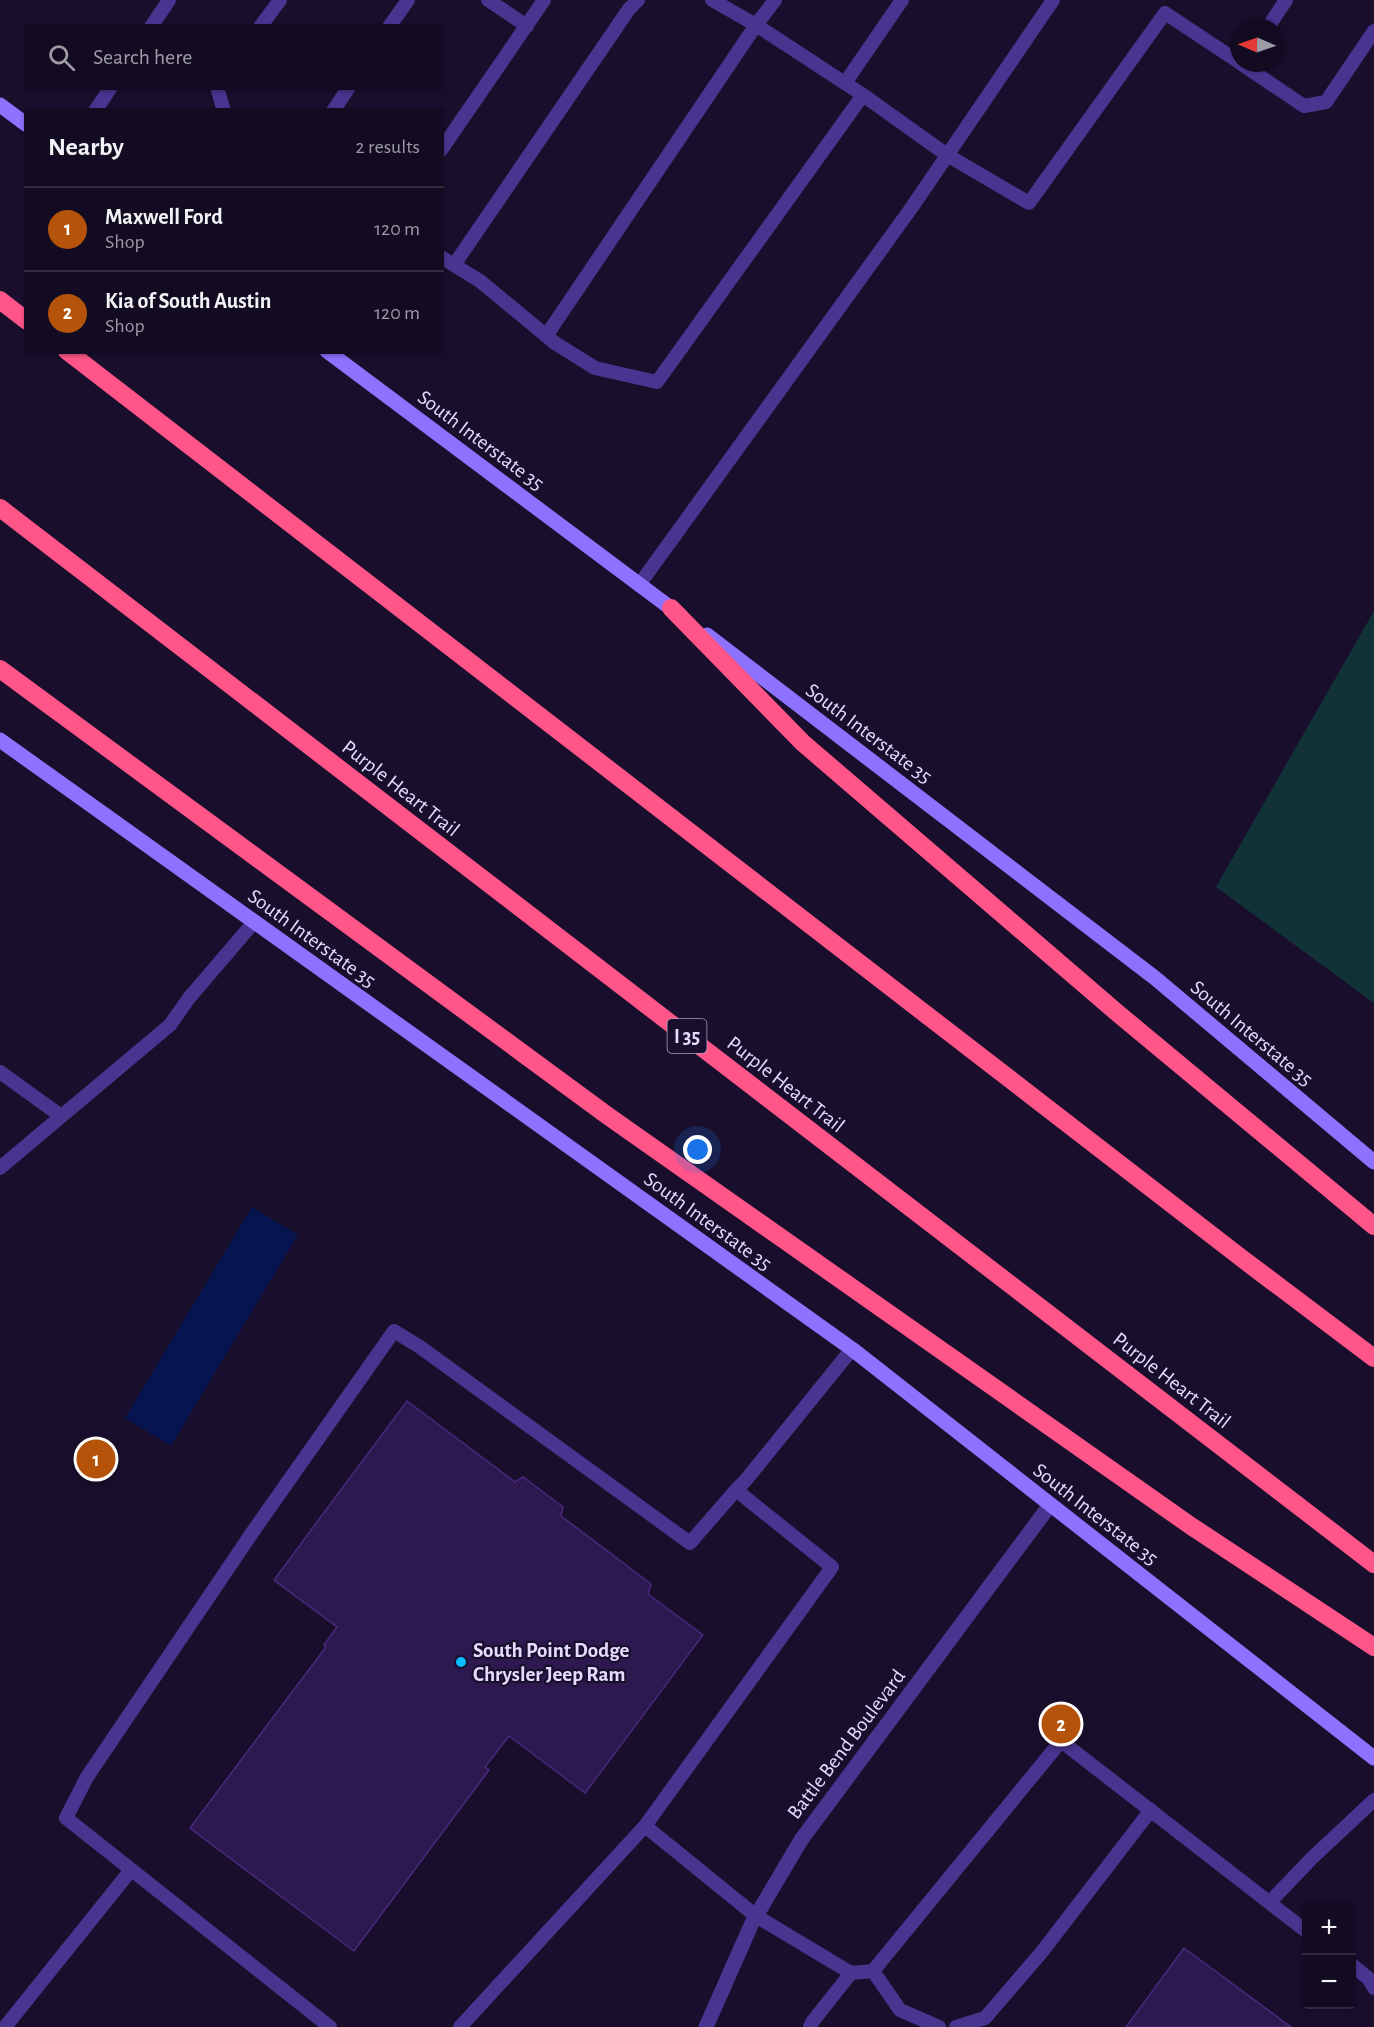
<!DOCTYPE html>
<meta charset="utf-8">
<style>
:root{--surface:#130b22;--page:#20192f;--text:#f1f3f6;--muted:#9d9ba5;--line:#322b40;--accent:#b45309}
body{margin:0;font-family:"Alegreya Sans",sans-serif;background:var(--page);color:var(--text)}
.controls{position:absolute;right:18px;bottom:18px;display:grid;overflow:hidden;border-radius:6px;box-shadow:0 2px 4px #0004}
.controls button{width:54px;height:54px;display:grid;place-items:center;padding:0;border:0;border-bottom:2px solid var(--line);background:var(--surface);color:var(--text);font:30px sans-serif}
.compass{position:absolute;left:1230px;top:18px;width:54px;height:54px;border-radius:50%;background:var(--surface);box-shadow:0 2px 4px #0004;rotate:272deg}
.you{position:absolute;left:698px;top:1150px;width:21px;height:21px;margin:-15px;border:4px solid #fff;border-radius:50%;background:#1a73e8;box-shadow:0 0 0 9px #1a73e833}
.badge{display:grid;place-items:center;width:39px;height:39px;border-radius:50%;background:var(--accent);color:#fff;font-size:20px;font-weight:700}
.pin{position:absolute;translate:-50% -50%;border:3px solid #fff;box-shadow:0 2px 6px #0006}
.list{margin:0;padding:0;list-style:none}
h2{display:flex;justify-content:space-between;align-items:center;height:78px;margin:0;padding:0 24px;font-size:26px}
h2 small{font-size:20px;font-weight:400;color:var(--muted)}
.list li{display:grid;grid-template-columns:39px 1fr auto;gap:18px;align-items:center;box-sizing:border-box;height:84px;padding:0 24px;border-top:2px solid var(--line)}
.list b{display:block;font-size:22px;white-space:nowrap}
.list p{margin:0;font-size:20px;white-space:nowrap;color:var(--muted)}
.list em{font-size:20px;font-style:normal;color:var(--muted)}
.icon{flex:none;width:33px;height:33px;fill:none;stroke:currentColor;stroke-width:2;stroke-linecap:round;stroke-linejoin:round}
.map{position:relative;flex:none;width:1374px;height:2027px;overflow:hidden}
.search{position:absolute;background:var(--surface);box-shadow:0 2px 4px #0004;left:24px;top:24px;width:420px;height:66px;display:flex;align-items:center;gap:15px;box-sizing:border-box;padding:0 21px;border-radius:6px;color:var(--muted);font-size:22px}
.panel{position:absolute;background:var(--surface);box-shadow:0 2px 4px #0004;left:24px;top:108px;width:420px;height:246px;border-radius:6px}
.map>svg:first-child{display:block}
.green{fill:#113237}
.water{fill:#06144f}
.building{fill:#2d194f;stroke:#48297e;stroke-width:1.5}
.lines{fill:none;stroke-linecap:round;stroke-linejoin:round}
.service{stroke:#483590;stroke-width:14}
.minor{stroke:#483590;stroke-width:15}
.secondary{stroke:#8d71ff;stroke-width:15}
.motorway{stroke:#ff5589;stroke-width:18}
.poi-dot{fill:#06bbff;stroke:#190f2d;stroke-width:2}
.labels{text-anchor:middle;stroke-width:4.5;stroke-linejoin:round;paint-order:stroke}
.shield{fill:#190f2d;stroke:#a89dc0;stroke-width:1.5}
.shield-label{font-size:20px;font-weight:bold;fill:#e5daff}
.street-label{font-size:21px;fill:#e5daff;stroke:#190f2d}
.poi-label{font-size:21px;font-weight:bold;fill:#e5daff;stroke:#190f2d;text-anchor:start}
</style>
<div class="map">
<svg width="1374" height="2027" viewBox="0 0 1374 2027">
<rect width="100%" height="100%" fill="#190f2d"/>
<path class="green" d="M 1374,611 L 1374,1003 L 1216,887 Z"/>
<path class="water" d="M 252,1207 L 298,1235 L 171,1446 L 125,1418 Z"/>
<path class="building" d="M 407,1401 L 515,1482 L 523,1477 L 563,1507 L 561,1516 L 651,1584 L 648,1594 L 703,1635 L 585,1793 L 509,1736 L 485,1767 L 489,1770 L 354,1951 L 190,1828 L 326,1647 L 324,1645 L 337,1627 L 274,1580 Z
M 1184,1948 L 1291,2027 L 1126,2027 Z"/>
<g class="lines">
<path class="service" d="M 488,0 L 527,26
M 712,0 L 756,25 L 863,95 L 947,155 L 1029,203 L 1165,13 L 1239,62
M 151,27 L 169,0
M 260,27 L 280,0
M 389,27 L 408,0
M 1268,27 L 1286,0
M 1240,63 L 1304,106 L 1326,102 L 1374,31
M 845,83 L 902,0
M 217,87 L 224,111
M 95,111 L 111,87
M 333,111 L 349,87
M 441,150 L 544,0
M 441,257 L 480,281 L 555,343 L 595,368 L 657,382 L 863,95
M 454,265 L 629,9 L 638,0
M 546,336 L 756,25 L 775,0
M 639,585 L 912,207 L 1053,0
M 0,1072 L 61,1116
M 0,1168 L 170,1025 L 189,998 L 254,922
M 852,1349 L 745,1481 L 736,1490 L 832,1567 L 645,1826 L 756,1916 L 851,1973 L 873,1971 L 1061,1741 L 1306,1931
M 1270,1902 L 1312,1858 L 1374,1800
M 1352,1965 L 1368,1978 L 1374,1988
M 873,1971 L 900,2010 L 939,2027
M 5,2027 L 131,1870
M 330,2027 L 66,1818 L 87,1777 L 254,1530 L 394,1331 L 420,1347 L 690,1543 L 736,1490
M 460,2027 L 645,1826
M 810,2027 L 813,2021 L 851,1973
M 956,2027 L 985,2018 L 1041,1953 L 1151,1810"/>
<path class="minor" d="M 706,2027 L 752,1923 L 801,1840 L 1050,1505"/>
<path class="secondary" d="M 0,105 L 27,125
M 327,351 L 680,615
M 707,635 L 1155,978 L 1374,1162
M 0,740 L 852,1349 L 1374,1758"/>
<path class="motorway" d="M 0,300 L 27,321
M 67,351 L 1244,1260 L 1374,1358
M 0,508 L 1374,1564
M 671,608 L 803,743 L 1121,1016 L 1374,1226
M 0,669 L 608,1116 L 1191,1526 L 1374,1647"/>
</g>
<circle class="poi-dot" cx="461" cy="1662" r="6"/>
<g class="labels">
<rect class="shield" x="667.5" y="1019" width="39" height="34" rx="4.5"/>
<g class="shield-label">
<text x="687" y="1043">I 35</text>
</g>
<g class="street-label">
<text transform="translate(481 440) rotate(37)" y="7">South Interstate 35</text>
<text transform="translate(869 733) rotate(37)" y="7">South Interstate 35</text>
<text transform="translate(401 788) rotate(38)" y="7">Purple Heart Trail</text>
<text transform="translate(312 938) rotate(36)" y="7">South Interstate 35</text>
<text transform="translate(1252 1033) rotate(40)" y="7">South Interstate 35</text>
<text transform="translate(786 1084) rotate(38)" y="7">Purple Heart Trail</text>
<text transform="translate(708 1221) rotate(36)" y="7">South Interstate 35</text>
<text transform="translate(1172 1380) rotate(38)" y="7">Purple Heart Trail</text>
<text transform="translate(1096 1514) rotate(38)" y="7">South Interstate 35</text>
<text transform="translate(846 1744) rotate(-53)" y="7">Battle Bend Boulevard</text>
</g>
<g class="poi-label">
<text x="473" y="1657">South Point Dodge<tspan x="473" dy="24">Chrysler Jeep Ram</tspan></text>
</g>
</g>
</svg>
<div class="controls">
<button>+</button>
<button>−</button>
</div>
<svg class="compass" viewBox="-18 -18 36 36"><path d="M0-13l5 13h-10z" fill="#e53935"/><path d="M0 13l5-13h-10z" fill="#9d9ba5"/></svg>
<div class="you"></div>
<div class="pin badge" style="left:96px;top:1459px">1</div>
<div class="pin badge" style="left:1061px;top:1724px">2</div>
<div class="search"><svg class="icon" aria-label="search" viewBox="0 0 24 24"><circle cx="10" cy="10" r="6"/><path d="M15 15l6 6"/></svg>Search here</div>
<section class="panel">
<h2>Nearby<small>2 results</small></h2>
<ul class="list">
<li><span class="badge">1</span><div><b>Maxwell Ford</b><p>Shop</p></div><em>120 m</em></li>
<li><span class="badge">2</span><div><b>Kia of South Austin</b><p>Shop</p></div><em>120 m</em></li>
</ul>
</section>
</div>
